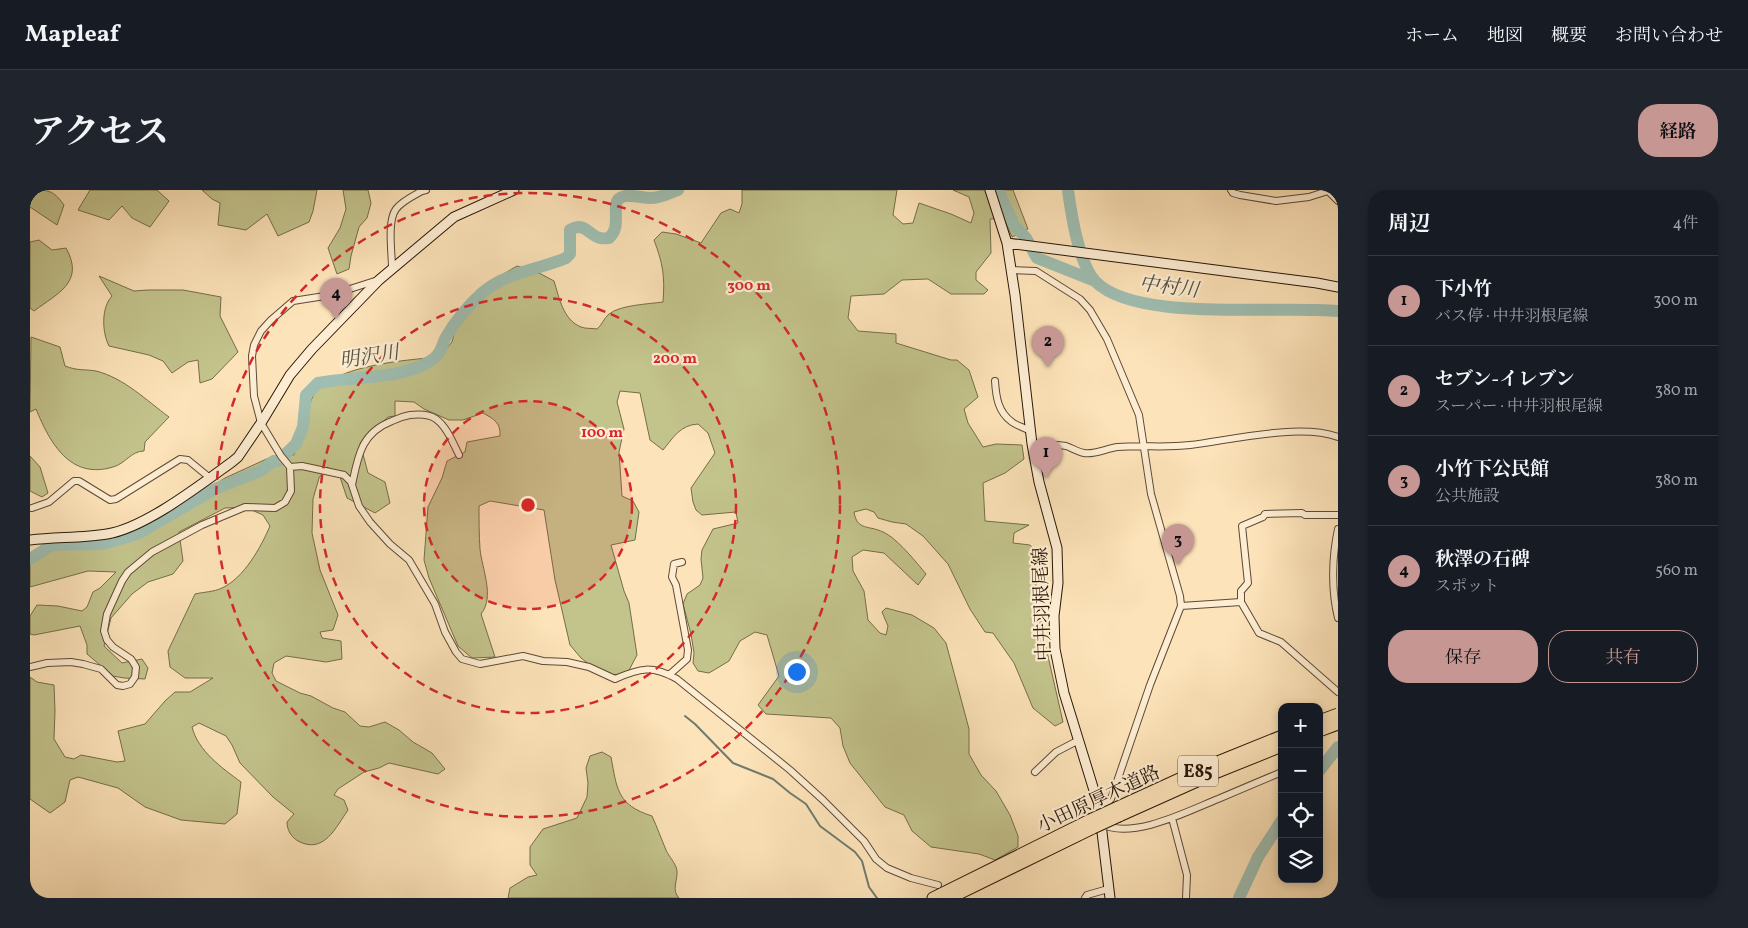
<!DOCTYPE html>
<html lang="ja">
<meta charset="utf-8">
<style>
:root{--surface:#171b24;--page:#20242c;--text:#f1f3f6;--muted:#9ea1a6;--line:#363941;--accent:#c59692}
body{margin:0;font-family:Vollkorn,"Noto Serif JP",serif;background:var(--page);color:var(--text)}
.controls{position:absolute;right:15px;bottom:15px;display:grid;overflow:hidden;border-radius:10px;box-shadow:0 2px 8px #0003}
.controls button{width:45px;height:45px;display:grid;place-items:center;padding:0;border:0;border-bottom:1px solid var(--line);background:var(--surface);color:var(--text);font:25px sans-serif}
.you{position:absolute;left:766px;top:481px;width:18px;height:18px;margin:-12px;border:4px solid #fff;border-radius:50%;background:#1a73e8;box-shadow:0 0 0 8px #1a73e833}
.badge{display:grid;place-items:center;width:32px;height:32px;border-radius:50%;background:var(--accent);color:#111;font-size:16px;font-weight:700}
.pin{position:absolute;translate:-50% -41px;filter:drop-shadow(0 1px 2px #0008)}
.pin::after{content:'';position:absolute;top:26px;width:18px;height:15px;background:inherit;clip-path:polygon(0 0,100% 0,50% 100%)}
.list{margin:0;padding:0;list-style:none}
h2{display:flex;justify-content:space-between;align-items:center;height:65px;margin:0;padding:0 20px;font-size:21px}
h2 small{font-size:16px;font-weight:400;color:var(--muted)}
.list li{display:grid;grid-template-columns:32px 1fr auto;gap:15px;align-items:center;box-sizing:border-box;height:90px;padding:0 20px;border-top:1px solid var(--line)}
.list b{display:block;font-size:19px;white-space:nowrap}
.list p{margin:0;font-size:16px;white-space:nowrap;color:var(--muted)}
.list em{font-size:16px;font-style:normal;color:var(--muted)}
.actions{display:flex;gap:10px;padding:15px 20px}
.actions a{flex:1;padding:11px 0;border:1px solid var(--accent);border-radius:20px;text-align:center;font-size:18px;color:var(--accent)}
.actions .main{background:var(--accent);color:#111}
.icon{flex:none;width:28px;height:28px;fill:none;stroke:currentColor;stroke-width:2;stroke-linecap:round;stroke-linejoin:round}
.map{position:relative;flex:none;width:1308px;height:708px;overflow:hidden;border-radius:20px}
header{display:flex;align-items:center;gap:30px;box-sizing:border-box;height:70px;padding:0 25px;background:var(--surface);border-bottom:1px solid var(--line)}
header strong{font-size:24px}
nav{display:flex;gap:28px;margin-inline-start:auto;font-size:18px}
.intro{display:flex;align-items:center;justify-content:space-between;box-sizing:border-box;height:120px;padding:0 30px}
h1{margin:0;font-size:35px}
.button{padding:12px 22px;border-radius:20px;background:var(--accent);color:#111;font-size:18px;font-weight:700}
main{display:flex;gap:30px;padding:0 30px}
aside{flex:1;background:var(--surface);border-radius:20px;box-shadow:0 2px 8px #0003}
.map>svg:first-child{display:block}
.green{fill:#c3c38c;stroke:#756d4a}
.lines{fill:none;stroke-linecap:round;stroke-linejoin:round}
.stream{stroke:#6f7b6e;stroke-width:2}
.river{stroke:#9fbeb1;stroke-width:12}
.street-casing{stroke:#5c4a35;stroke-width:8}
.secondary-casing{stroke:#271709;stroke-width:11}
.highway-casing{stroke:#271709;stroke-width:13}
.street{stroke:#feedd2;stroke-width:6}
.secondary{stroke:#feedd2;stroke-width:9}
.highway{stroke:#fde3b9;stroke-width:11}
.highway-bridge-casing{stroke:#271709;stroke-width:13;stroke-linecap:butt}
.highway-bridge{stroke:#fde3b9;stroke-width:11}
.ring{fill:none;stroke:#d62828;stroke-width:2.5;stroke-dasharray:9 6}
.labels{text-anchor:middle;stroke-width:4.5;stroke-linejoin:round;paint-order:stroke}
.shield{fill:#feedd2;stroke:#685745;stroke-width:1}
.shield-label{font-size:18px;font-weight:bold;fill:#271709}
.street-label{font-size:19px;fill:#271709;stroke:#feedd2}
.water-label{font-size:20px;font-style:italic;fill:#515144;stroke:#feedd2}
.centre{fill:#d62828;stroke:#feedd2;stroke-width:2.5}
.ring-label{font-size:15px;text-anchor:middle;font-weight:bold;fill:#d62828;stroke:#feedd2;stroke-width:4.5;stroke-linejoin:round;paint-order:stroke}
</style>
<header>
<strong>Mapleaf</strong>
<nav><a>ホーム</a><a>地図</a><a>概要</a><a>お問い合わせ</a></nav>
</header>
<div class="intro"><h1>アクセス</h1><a class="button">経路</a></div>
<main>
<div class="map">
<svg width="1308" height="708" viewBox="0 0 1308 708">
<rect width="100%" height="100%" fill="#fde3b9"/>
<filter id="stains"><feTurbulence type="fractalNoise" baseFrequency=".004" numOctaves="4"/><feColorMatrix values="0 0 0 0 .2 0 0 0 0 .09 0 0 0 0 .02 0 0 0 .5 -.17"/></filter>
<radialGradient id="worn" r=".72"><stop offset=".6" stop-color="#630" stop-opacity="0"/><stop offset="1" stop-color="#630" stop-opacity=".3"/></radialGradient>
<path class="green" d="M 0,0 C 19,0 23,0 34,15 L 27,35 L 0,17 Z
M 60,0 L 127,0 L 139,11 L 120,37 L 102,28 L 92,16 L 79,30 L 48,20 Z
M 172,0 L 287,0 L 283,21 L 279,32 L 248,46 L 237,24 L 216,40 L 188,35 L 190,13 L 182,9 Z
M 313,0 L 338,0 L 341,13 L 337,28 L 329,37 L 321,66 L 319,79 L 307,84 L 298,58 L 310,38 L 316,19 Z
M 712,0 L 867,0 L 863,25 L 873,34 L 883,33 L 889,13 L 921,24 L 941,33 L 944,23 L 939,7 L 923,0 L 983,0 L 998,39 L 982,47 L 974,28 L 960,29 L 961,63 L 946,82 L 946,90 L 958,100 L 954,104 L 921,104 L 898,89 L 872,90 L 854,104 L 821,106 L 818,128 L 828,141 L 866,144 L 866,153 L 921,170 L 927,170 L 939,180 L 948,207 L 934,219 L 938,233 L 953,257 L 966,254 L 992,255 L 994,269 L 975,283 L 953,293 L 955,331 L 999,335 L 984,343 L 983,353 L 1000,355 L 1009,364 L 1008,385 L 1005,399 L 1015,453 L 1033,532 L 1025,536 L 1003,518 L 984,473 L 963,443 L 955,442 L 940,419 L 918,374 L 893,346 L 876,334 L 862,332 L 848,328 L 844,322 L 836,319 L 824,322 C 827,341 839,335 853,342 C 867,348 886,372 896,384 L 888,395 L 854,363 L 833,360 L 822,367 L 823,381 L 834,401 L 838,430 L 850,443 L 856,445 L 858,436 L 852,422 L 856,418 L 882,425 L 904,438 L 916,453 L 939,539 L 939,564 L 951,585 L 966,601 L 980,625 L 988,646 L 988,657 L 965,670 L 949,664 L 901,657 L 882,641 L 874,625 L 855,617 L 820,573 L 813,556 L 810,538 L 801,528 L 736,524 L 728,515 L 749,486 L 737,445 L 725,442 L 710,451 L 699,471 L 679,483 L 668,481 L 663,473 L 664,463 L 661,444 L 653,414 L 657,404 L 670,395 L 673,388 L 671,369 L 672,360 L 683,339 L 708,333 L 706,322 L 672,325 L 666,320 L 663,312 L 661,298 L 685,263 L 678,243 L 668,234 C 650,235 643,248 633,260 L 620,250 L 610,203 L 590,201 L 587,212 L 594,239 L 589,262 L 592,306 L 603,311 L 609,322 L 605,350 L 581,355 L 594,401 L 599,413 L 607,465 L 597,484 L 573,485 L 551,468 L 540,455 L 525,390 L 514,320 L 460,311 L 449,316 C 449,330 449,345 450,359 C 452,379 465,407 451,424 L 465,467 L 442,468 L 428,456 L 399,388 L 394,370 L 398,317 L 412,288 L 417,271 L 435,262 L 437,252 L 470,246 C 471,233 464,229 453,223 L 433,230 L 419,230 L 394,219 L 384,212 L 365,211 L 365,226 L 358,227 L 330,253 L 338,283 L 355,292 L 360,313 L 345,323 L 317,308 L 309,284 L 297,277 L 289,288 L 283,309 L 282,343 L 290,380 L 308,425 L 303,440 L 290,442 L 292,448 L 311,451 L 312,469 L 296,472 L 256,466 L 244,473 L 242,483 L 246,491 L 270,503 L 281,506 L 303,518 L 315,522 L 330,536 L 339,537 L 355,532 L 369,540 L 383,552 L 402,563 L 415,579 L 408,584 L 359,573 L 349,578 L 334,582 L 308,599 L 304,605 L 314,610 L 318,620 C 306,637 294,665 268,651 C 261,647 257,640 257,632 L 264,624 L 243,607 L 210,573 L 202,555 L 196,546 L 169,533 L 162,537 C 168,561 192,578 211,592 L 207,624 L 195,634 L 151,630 L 115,617 L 88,598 L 48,587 L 40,590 L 35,612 L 20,623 L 0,609 L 0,487 L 7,492 L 24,495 L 25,521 L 24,549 L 35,567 L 44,569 L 51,565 L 87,572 L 95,571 L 88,541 L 115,534 L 135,511 L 145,502 L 160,502 L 183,488 L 155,488 L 140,477 L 138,461 L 165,404 C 173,402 184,402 192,398 C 214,388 231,357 240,336 L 233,325 L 215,317 L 195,318 L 149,342 L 153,371 L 143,384 L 118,392 L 102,404 L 81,428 L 74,456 L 92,473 L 112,469 L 118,478 L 115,489 L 94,488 L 83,486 L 57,464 L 57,455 L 50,436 L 4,445 L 0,444 L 0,426 L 7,415 L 28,416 L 52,421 L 57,417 L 63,402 L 70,398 L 86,382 L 58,381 L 0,397 L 0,365 L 22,352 L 74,349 L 102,341 L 160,310 L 195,288 L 243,266 L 264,265 C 268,253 279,210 285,203 C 307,175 376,170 409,167 L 422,152 L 430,120 L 453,96 L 487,76 L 511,84 L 524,91 C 529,107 533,130 551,137 C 556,139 562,138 567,139 C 572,135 574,128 579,124 C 590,115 619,114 633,112 C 635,86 633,74 624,50 L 632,42 L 646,44 L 671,53 L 691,23 L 700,19 L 709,23 L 712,14 Z
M 9,50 L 22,60 L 36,58 C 55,92 28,103 4,121 L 0,118 L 0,52 Z
M 69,86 L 104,101 L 118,100 L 153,100 L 191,107 L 190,126 L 208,162 L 182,189 L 170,193 L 168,170 L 158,172 L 142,183 L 133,171 L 119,165 L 79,156 C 72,142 71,118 82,106 Z
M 1,147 L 30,157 L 35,176 C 48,181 54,179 66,181 C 94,188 116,210 139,227 L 115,252 L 114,261 C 101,261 95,274 83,277 C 40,290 20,253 6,219 L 0,222 Z
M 0,266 L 10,277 L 18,303 L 12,307 L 0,301 Z
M 572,562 L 581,567 C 587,599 587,615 622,626 C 627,637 631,648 636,660 C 639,667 646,673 647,681 C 648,690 641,700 649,708 L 478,708 L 480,698 L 498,687 L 507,685 L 500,675 L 500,657 L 513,639 L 547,628 L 557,607 L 558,593 L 556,578 L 560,566 Z"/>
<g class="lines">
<path class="stream" d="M 655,526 L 665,534 L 703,573 L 743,589 L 760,603 L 776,614 L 790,636 L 825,662 L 832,671 L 839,697 L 847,708"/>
<path class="river" d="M 968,0 L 984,35 L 996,48 L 1007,68 L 1065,91
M 1038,0 C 1041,23 1049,74 1065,91 C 1104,133 1251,115 1308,121
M 0,369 L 22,355 L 73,354 L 107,344 L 185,299 L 230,281 L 244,271 L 248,271 L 266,254 L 273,237 L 276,205 L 288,193 C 318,187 356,189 386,178 C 392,176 404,170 408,164 C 412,159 413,152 416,147 C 426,130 438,116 452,103 C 476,82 508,80 536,68 L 540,64 L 540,40 C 555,31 558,45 570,48 C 571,49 578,48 579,48 C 589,39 585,28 586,15 C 588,0 609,8 621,8 C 631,8 639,3 648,0
M 1289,581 L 1308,557
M 1209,708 L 1228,667 L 1252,630"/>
<defs>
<path id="street" d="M 1201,0 L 1203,3 L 1210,5 L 1246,11 L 1279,7 L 1298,1
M 1297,0 L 1308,11
M 362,78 C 362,63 357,31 366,19 C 372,11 383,6 392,1 L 396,0
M 981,80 L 1006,81 L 1050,109 L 1060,120 L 1077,149 L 1109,225 L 1121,304 L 1150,406 L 1151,416 L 1120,495 L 1081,609 L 1069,622
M 965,191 C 966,207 968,222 982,232 C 987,236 994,237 1000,241
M 1002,254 C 1013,254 1025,254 1036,256 C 1042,258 1048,262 1054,263 C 1065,265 1077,258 1088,257 C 1112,255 1136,258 1160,255 C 1201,250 1270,233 1308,247
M 260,277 L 272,276 L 314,285 L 321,292 L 329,316 L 340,332 L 360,354 L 379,370 L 405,414 L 415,442 L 426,462 L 432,469 L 450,474 L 493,466 L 513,471 L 537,472 L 559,477 L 585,489 C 610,478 622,475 647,489 L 760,580 L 793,610 L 834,651 L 846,669 L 857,678 L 881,688 L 908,695
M 322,295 C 328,266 331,243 362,231 C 368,228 374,226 380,225 C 389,224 399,224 406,229 C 417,237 423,253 429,265
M 2,318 L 19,312 L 44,291 L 49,291 L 80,310 L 86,309 L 150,269 L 158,270 L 180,288
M 1308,339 C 1302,367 1301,400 1308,428
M 1211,412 L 1211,401 L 1218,393 L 1212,336 L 1233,327 L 1235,324 L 1272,323 L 1275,325 L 1308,325
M 1151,416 L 1211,412 L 1229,443 L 1251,452 L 1308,502
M 0,477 L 17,473 L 41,472 L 53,474 L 71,479 L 87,495 L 93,496 L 100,494 L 105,487 L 106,477 L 101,469 L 83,457 L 77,450 L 74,441 L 77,424 L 92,391 L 98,382 L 122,362 L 172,335 L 215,317 L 245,318 L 255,312 L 261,301 L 260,277 L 251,266 L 231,233 L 224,206 L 222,166 L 224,155 L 231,141 L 241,130 L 263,111 L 301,105 L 348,90
M 639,485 L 657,469 L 658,460 L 646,395 L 642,387 L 644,374 L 652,372
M 1005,582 L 1026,562 L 1049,550
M 1142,628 L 1157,685 L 1156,708
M 1071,634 C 1103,650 1158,621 1188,609 C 1209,600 1230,591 1252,582
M 1055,708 L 1057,705 L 1078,699"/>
<path id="secondary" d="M 960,0 L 977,53 L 985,105 L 1002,254 L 1009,292 L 1027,358 L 1028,393 L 1024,426 L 1025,459 L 1034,503 L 1066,607 L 1071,634 L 1080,708
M 977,53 L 1287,93 L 1308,97
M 0,350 C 25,347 53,348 77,344 C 115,338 170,295 202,272 L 208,267 L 231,233 L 260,185 L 282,159 L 349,90 L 424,27 L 484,0"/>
<path id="highway" d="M 1086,618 L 1180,575 L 1252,546
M 1089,626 L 1185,583 L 1252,556
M 903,708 L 1060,630
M 920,708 L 1063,638"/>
</defs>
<use href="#street" class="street-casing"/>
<use href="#secondary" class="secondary-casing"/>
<use href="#highway" class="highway-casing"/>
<use href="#street" class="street"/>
<use href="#secondary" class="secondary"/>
<use href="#highway" class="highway"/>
<defs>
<path id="highway-bridge" d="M 1289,531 L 1308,524
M 1289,541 L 1308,534
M 1060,630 L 1086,618
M 1063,638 L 1089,626"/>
</defs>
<use href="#highway-bridge" class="highway-bridge-casing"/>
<use href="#highway-bridge" class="highway-bridge"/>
</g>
<circle cx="498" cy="315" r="104" fill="#d62828" fill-opacity=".12"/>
<g class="ring">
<circle cx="498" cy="315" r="104"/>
<circle cx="498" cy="315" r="208"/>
<circle cx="498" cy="315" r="312"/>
</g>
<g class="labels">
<rect class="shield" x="1148" y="565.5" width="40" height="31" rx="4"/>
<g class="shield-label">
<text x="1168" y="587">E85</text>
</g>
<g class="street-label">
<text transform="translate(1011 414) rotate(-92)" y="7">中井羽根尾線</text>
<text transform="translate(1068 608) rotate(-25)" y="7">小田原厚木道路</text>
</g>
<g class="water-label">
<text transform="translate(1139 96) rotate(7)" y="7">中村川</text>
<text transform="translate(339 166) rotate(-9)" y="7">明沢川</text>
</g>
</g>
<circle cx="498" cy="315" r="8" class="centre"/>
<g class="ring-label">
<text x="719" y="100">300 m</text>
<text x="645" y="173">200 m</text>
<text x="572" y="247">100 m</text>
</g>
<rect width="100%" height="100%" filter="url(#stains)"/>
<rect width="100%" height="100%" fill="url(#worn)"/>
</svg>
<div class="controls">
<button>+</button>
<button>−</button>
<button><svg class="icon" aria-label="locate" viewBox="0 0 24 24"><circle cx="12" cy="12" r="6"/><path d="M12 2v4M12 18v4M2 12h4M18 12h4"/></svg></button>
<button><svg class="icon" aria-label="layers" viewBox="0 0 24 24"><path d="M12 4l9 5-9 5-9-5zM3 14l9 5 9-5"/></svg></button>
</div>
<div class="you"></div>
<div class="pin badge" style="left:1016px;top:288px">1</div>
<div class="pin badge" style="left:1018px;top:177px">2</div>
<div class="pin badge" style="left:1148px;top:375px">3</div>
<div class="pin badge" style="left:306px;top:129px">4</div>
</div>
<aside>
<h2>周辺<small>4件</small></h2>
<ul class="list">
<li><span class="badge">1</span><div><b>下小竹</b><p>バス停 · 中井羽根尾線</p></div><em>300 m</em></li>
<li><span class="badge">2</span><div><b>セブン-イレブン</b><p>スーパー · 中井羽根尾線</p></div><em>380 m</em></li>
<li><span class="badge">3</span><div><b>小竹下公民館</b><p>公共施設</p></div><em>380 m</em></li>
<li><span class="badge">4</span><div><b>秋澤の石碑</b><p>スポット</p></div><em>560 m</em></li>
</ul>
<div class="actions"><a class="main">保存</a><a>共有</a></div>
</aside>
</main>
